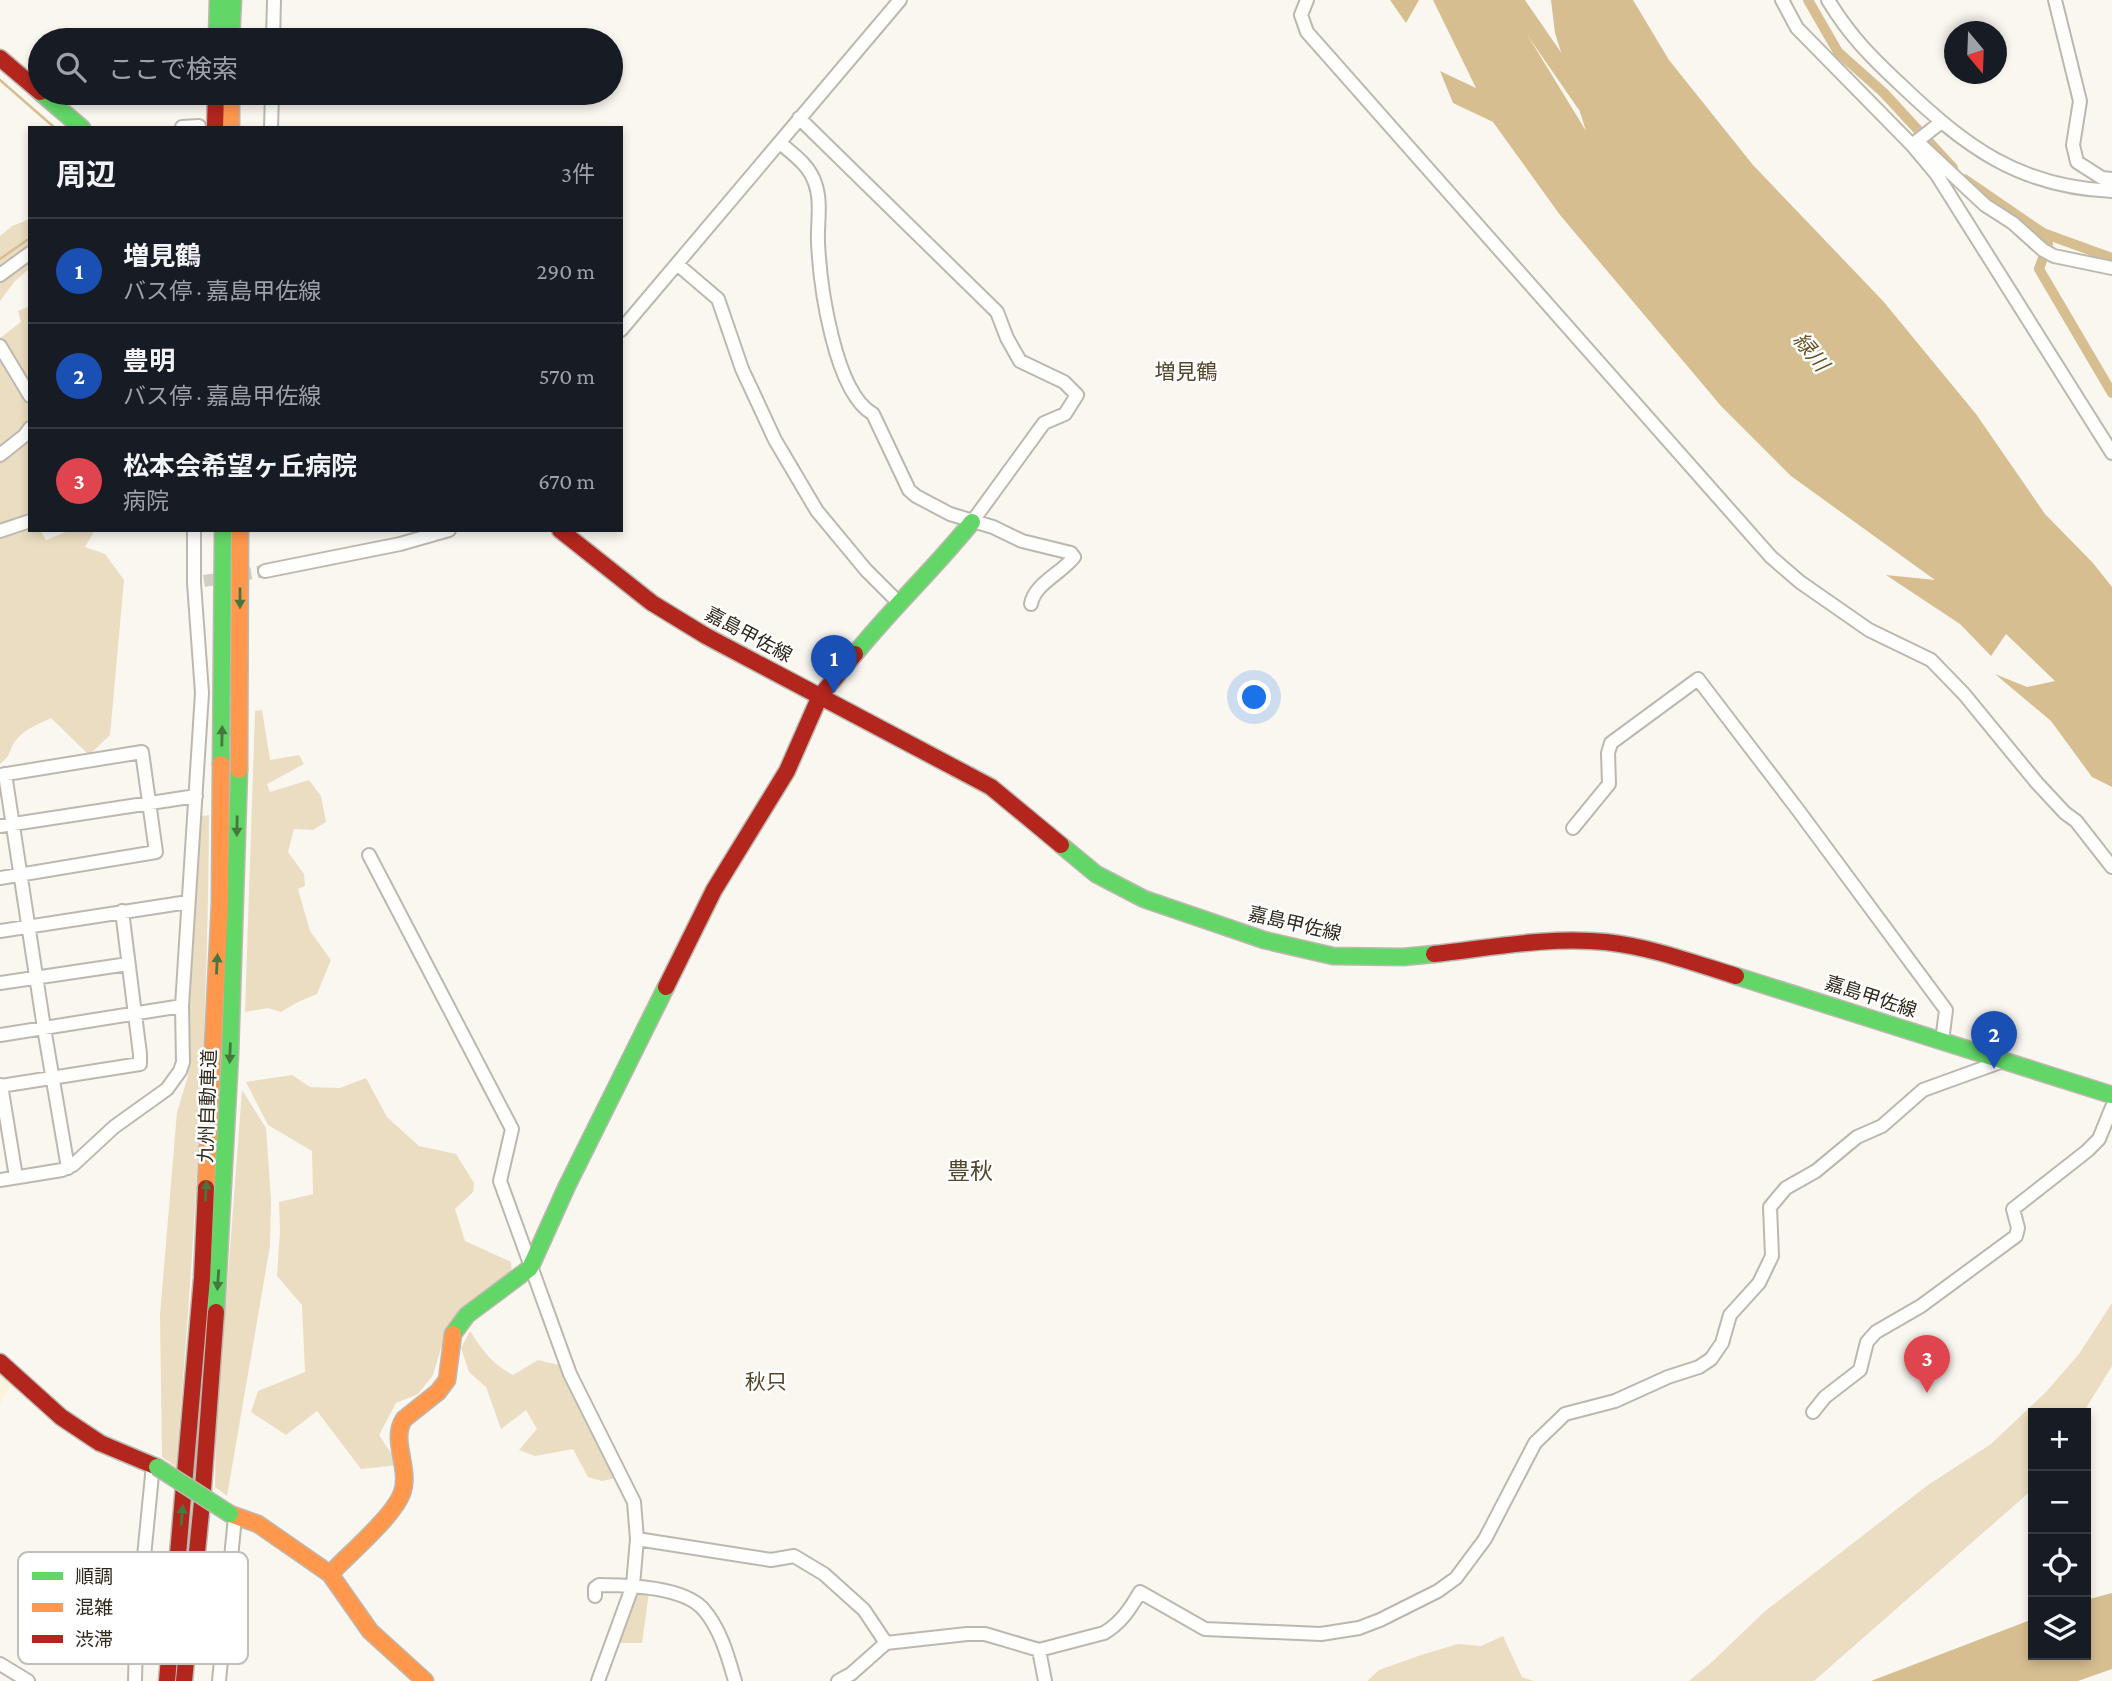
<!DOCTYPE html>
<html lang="ja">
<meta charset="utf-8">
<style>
:root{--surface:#171b24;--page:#242831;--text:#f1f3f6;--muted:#9ea1a6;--line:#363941;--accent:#0f766e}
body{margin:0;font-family:"Crimson Pro","Noto Sans JP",serif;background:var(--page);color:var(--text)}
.controls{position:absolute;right:21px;bottom:21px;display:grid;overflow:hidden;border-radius:0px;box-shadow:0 4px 10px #0003}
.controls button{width:63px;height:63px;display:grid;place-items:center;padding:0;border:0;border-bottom:2px solid var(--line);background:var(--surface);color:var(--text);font:35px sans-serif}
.compass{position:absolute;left:1944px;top:21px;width:63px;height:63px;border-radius:50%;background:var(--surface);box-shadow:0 4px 10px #0003;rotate:161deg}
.you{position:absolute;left:1255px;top:698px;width:24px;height:24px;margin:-18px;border:5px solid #fff;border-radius:50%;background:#1a73e8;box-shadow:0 0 0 10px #1a73e833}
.badge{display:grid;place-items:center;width:46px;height:46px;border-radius:50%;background:var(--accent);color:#fff;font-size:23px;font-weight:700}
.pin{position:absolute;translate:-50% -58px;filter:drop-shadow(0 2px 4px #0008)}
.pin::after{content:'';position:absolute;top:37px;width:24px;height:21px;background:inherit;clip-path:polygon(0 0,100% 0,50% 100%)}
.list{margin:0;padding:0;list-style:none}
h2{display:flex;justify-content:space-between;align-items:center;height:91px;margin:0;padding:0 28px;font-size:30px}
h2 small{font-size:23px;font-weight:400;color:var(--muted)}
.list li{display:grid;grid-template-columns:46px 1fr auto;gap:21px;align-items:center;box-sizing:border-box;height:105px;padding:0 28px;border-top:2px solid var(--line)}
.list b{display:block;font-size:26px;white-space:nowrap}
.list p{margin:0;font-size:23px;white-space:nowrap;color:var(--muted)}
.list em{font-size:23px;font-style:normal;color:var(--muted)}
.icon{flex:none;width:38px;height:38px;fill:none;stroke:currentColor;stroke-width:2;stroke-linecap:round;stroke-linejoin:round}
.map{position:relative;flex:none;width:2112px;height:1681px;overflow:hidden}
.search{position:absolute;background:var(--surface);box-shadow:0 4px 10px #0003;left:28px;top:28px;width:595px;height:77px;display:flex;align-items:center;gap:18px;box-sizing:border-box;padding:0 24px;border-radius:38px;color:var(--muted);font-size:26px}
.panel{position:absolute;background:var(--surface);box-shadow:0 4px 10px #0003;left:28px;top:126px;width:595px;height:406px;border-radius:0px}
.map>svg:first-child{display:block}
.built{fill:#fcf2dd}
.green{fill:#ebddc1}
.water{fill:#d6be90}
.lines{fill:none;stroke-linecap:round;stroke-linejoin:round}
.stream{stroke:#d6be90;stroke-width:2.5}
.canal{stroke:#d6be90;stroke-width:10}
.river{stroke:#d6be90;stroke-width:18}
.street-tunnel{stroke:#d2cec6;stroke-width:12;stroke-dasharray:12 6;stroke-linecap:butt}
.street-casing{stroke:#bdb8af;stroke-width:16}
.fast-casing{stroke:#bdb8af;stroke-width:19}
.slow-casing{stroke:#bdb8af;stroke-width:19}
.jam-casing{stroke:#bdb8af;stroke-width:19}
.street{stroke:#fefefd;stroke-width:12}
.fast{stroke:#63d668;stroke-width:16}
.slow{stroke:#ff974d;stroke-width:16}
.jam{stroke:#b3261e;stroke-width:16}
.fast-bridge-casing{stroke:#bdb8af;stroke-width:19;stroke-linecap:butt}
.fast-bridge{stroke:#63d668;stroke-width:16}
.oneway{fill:#47773e}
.labels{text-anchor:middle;stroke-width:5;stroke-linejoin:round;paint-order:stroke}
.street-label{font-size:19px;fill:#30291c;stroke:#fff}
.water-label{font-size:21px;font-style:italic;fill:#6b5323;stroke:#fff}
.neighbourhood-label{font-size:21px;fill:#55462a;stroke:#fff}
.quarter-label{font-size:23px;fill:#55462a;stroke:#fff}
.key{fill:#fff;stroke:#c1bfbb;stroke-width:2}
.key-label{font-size:19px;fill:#30291c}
</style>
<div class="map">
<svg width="2112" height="1681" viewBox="0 0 2112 1681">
<rect width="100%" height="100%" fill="#faf7f0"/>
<path class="built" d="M 0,1369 L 8,1376 L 11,1384 L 0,1405 Z"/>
<path class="green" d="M 30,219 L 30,268 L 15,281 L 0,301 L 0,236 L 12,226 Z
M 30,306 L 30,427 L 24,436 L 30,440 L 30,516 L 0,528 L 0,338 L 21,322 L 18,311 Z
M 30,527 L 30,530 L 40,530 L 46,540 L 71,530 L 95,530 L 85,547 L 105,554 L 124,580 L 110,735 L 89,755 L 51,718 C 38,724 25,729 16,740 C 8,750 13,754 0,764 L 0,535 Z
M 262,710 L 270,760 L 299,755 L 304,764 L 267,784 L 270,792 L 309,780 L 321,796 L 326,822 L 313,830 L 294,829 L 288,852 L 304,874 L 305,886 L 298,889 L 310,931 L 331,960 L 317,994 L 298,1002 L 281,1012 L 268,1008 L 245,1012 L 255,711 Z
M 209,815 C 208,1033 194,1250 176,1467 L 162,1457 L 160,1315 L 177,1112 L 188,1076 L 192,907 L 198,839 L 200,838 L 202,816 Z
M 292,1075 L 310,1087 L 340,1088 L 366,1078 L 387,1117 L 419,1146 L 456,1154 L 474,1183 L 473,1192 L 455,1209 L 465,1241 L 511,1262 L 512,1275 L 448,1325 L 433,1375 L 418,1394 L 396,1403 L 379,1435 L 399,1465 L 361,1469 L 317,1411 L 286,1435 L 251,1412 L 258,1391 L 305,1372 L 302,1305 L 277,1276 L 280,1231 L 279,1202 L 313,1194 L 312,1151 L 268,1125 L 246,1082 Z
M 242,1090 L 266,1128 L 271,1199 L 270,1246 L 227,1496 L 215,1487 L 216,1433 Z
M 2112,1303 L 2112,1366 L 2083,1413 L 2033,1413 L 2033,1489 L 1814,1681 L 1689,1681 L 1713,1661 L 1764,1612 L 1928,1485 L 1991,1444 L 2046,1392 L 2079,1354 Z
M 470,1331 C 483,1351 492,1364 513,1375 L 538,1360 L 563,1366 L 616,1478 L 602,1481 L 588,1477 L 573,1449 L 535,1456 L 519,1450 L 537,1429 L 526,1410 L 501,1429 L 486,1387 L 469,1372 L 461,1348 Z
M 637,1590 L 649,1592 L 642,1643 L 620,1643 Z
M 1503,1636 L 1522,1677 L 1534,1681 L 1367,1681 L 1379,1670 L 1421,1655 L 1458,1644 L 1481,1646 Z"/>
<path class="water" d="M 1390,0 L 1419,0 L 1406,23 Z
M 1433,0 L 1511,0 L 1525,31 L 1586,131 L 1555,33 L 1551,0 L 1633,0 L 1669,60 L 1753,165 L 1883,301 L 1976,414 L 2045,514 L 2093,563 L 2112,587 L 2112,787 L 2092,777 L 2051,721 L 1995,674 L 2027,687 L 2055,681 L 2006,634 L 1991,656 L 1960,624 L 1886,575 L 1935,580 L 1791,476 L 1721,406 L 1560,215 L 1493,122 L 1453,103 L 1440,71 L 1476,88 Z
M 2112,1593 L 2112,1669 L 2078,1681 L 1871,1681 L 2033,1619 L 2033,1655 L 2086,1655 L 2086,1600 Z"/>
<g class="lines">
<path class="stream" d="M 0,80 L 55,128
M 0,259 L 30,238"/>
<path class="canal" d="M 1808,0 L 1838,52 L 1884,93 L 1953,168
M 1964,179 L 2043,233 L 2112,258
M 2043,233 L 2048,244 L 2039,269 L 2112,393"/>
<path class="river" d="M 1514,0 L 1585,103"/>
<path class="street-tunnel" d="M 204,581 L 265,571"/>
<defs>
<path id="street" d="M 1307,0 L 1301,15 L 1307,32 L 1771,557 L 1800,582 L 1869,630 L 1931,660 L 1964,694 L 2037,783 L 2065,813 L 2076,821 L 2112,867
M 1782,0 L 1797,28 L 1912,145 L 1937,175 L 2112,453
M 1828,0 C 1850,36 1871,57 1901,85 C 1966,147 2019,187 2112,191
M 2055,0 L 2080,101 L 2073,145 L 2077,162 L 2102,178 L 2112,179
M 273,40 L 274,0
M 799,118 L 997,312 L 1007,338 L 1020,361 L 1064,382 L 1077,395 L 1065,414 L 1044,423 L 972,522
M 182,127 L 199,126
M 271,128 L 272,93
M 780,143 C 794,155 809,165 815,183 C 822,202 817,223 818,243 C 820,284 834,392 873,414 L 909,490 L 916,496 L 950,514 L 993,527 L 1022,541 L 1071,553 L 1074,557 C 1062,573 1034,584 1031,604
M 1912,145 L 1940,123
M 1922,146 L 1985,205 L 2013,223 L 2043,250 L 2054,256 L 2112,268
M 677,264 L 718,299 L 742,369 L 775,440 L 817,511 L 866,570 L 899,603
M 0,275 L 30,253
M 621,330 L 900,0
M 0,346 L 30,396
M 0,455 L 24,436 L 30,428
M 0,531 L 30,521
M 265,571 L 400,544 L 449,530
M 5,774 L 44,1028 L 68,1168
M 0,775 L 142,752 L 156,852 L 0,878
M 0,826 L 196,796
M 1573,828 L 1609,784 L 1608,753 L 1611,743 L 1698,679 L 1798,810 L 1946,1010 L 1942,1041
M 369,855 L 512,1129 L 500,1181 L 570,1374 L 634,1502 L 637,1539 L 633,1585 L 598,1681
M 0,931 L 188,902
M 0,983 L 128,964
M 0,1035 L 182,1006
M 1,1085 L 16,1177
M 0,1086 L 140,1064 L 140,1054 L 122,911
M 0,1180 L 62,1170 L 73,1165 L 114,1127 L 167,1089 L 180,1071 L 183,1062 L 182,1006 L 202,693 L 194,583 L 194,530
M 1813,1412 L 1825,1397 L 1860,1370 L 1867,1342 L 1876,1332 L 1921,1306 L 2016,1236 L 2018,1228 L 2013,1209 L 2087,1151 L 2099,1139 L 2112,1107
M 637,1539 L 771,1560 L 794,1556 L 824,1574 L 864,1610 L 886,1643
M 595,1596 L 595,1588 L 599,1585 C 628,1585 685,1587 704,1610 C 721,1630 728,1657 735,1681
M 47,1614 L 83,1648 L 101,1641 L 136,1634
M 1039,1650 L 1045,1681
M 0,1664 L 28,1681
M 135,1681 L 136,1638 L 153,1465
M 219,1681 L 235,1517
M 838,1681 L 851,1674 L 886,1643 L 967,1634 L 985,1634 L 1039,1650 L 1104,1633 C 1121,1623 1130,1609 1140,1592 L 1205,1629 L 1321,1634 L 1359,1628 L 1380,1620 L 1438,1591 L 1456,1578 L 1485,1539 L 1535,1443 L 1565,1414 L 1615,1401 L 1668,1377 L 1699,1367 L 1711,1359 L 1722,1343 L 1730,1315 L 1759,1283 L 1772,1256 L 1770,1207 L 1786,1188 L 1816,1171 L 1857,1137 L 1882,1126 L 1923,1090 L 2003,1061"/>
<path id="fast" d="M 217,35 L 218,0
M 231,40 L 233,0
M 41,93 L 82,128
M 855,654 C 892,608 935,568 972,522
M 221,764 L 223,530
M 1061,845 L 1096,874 L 1144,899 L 1264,940 L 1333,956 L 1403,957 L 1434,954
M 1736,976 L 2112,1095
M 216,1312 L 230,1055 L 239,770
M 453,1334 L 467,1315 L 530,1268 L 567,1186 L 666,987"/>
<path id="slow" d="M 231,93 L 231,128
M 239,770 L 240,530
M 206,1188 L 220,903 L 221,764
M 230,1514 L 258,1524 L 330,1574 L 370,1631 L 425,1681
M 330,1574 C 348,1555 394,1516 402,1493 C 411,1469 390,1440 404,1419 L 438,1392 L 447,1380 L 453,1334"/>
<path id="jam" d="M 0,58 L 40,92
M 215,128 L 216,93
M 560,530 L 652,603 L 706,636 L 991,787 L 1061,845
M 1434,954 C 1490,948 1550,936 1606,942 C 1651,947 1694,963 1736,976
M 666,987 L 714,890 L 787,771 L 820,696 L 855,654
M 0,1362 L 61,1417 L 100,1443 L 157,1467
M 167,1681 L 202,1278 L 206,1188
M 184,1681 L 202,1502 L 216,1312"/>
</defs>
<use href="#street" class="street-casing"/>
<use href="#fast" class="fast-casing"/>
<use href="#slow" class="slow-casing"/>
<use href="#jam" class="jam-casing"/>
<use href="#street" class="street"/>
<use href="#fast" class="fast"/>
<use href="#slow" class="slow"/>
<use href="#jam" class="jam"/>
<defs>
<path id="fast-bridge" d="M 157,1467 L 230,1514"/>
</defs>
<use href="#fast-bridge" class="fast-bridge-casing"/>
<use href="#fast-bridge" class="fast-bridge"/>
</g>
<defs><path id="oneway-solid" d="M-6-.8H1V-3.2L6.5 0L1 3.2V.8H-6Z" transform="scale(1.75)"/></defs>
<g class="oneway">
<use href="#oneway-solid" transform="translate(240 598) rotate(90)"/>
<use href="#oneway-solid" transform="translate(222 736) rotate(-89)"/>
<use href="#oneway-solid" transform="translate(237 826) rotate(91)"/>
<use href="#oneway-solid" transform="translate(217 964) rotate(-87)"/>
<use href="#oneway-solid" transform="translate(230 1053) rotate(92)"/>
<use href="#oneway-solid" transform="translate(206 1191) rotate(-87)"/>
<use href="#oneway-solid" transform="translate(218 1280) rotate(94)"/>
<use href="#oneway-solid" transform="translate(182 1515) rotate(-85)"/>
</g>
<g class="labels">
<g class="street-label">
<text transform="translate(749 634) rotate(28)" y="7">嘉島甲佐線</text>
<text transform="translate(1295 923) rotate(13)" y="7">嘉島甲佐線</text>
<text transform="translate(1871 996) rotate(18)" y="7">嘉島甲佐線</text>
<text transform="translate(207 1106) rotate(-88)" y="7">九州自動車道</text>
</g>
<g class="water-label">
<text transform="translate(1811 352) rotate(51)" y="7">緑川</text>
</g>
<g class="neighbourhood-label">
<text x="1186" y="379">増見鶴</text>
<text x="766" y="1389">秋只</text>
</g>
<g class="quarter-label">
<text x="970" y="1179">豊秋</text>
</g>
</g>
<rect x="18" y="1552" width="230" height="112" rx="10" class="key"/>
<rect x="32" y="1572" width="31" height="8" fill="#63d668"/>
<rect x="32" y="1603" width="31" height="9" fill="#ff974d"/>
<rect x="32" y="1635" width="31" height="8" fill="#b3261e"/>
<g class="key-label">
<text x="75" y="1583">順調</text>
<text x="75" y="1614">混雑</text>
<text x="75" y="1646">渋滞</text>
</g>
</svg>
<div class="controls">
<button>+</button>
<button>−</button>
<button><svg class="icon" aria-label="locate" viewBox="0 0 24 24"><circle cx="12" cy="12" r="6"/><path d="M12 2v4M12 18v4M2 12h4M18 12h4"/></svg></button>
<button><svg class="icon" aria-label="layers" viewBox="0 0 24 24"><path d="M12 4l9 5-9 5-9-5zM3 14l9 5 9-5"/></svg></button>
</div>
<svg class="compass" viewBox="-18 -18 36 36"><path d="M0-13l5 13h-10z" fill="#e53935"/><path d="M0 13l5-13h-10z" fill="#9ea1a6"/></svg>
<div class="you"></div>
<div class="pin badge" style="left:834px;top:693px;background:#1a4fb4">1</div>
<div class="pin badge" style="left:1994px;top:1069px;background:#1a4fb4">2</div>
<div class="pin badge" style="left:1927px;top:1393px;background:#e0444e">3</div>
<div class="search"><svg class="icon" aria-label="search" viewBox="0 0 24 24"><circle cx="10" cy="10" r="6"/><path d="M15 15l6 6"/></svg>ここで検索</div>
<section class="panel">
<h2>周辺<small>3件</small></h2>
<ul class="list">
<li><span class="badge" style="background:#1a4fb4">1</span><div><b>増見鶴</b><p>バス停 · 嘉島甲佐線</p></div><em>290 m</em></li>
<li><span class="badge" style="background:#1a4fb4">2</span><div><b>豊明</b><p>バス停 · 嘉島甲佐線</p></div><em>570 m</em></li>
<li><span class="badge" style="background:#e0444e">3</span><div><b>松本会希望ヶ丘病院</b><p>病院</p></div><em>670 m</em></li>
</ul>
</section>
</div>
